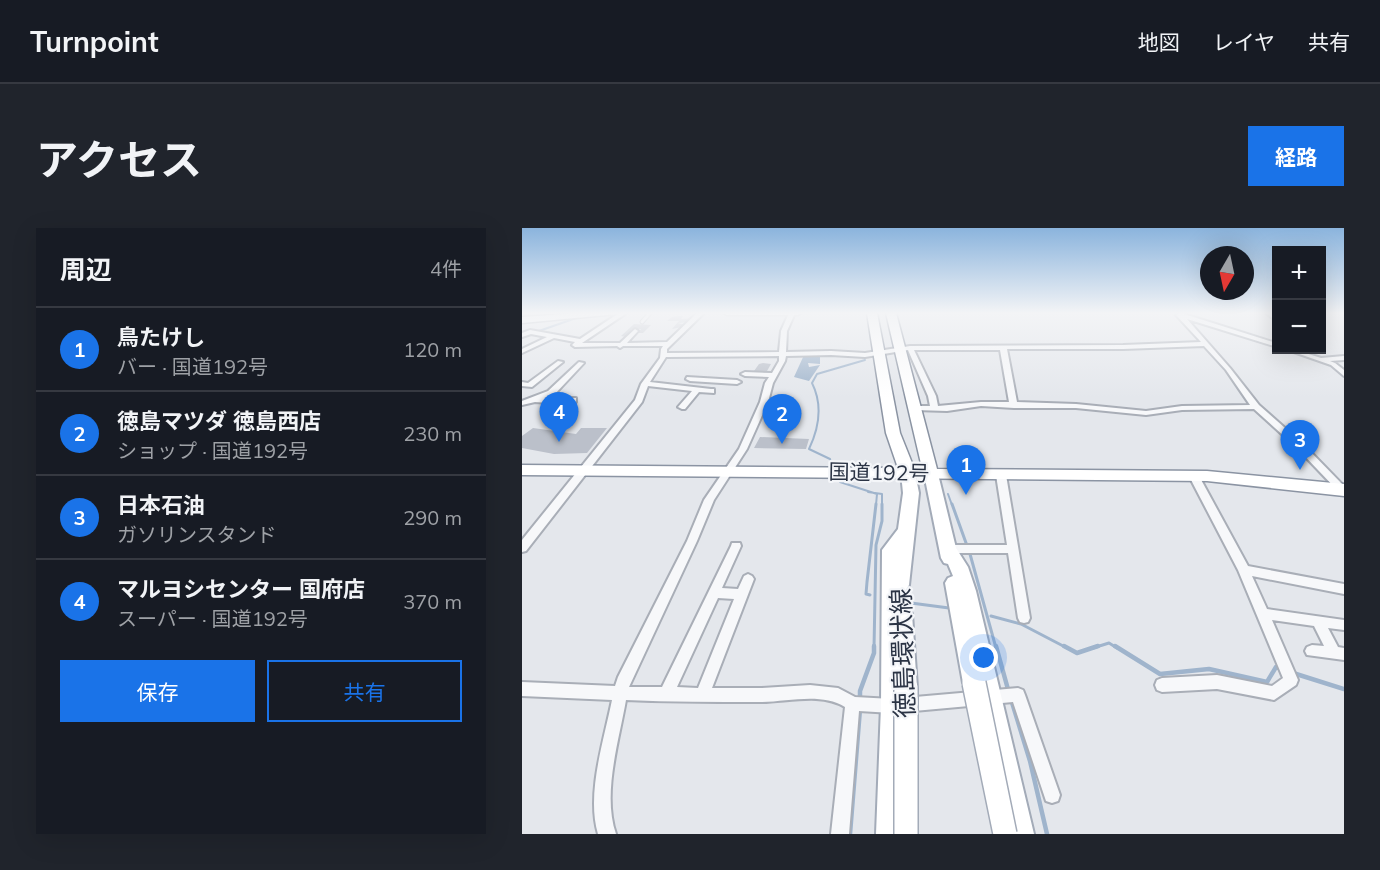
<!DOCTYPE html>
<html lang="ja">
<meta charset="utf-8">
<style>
:root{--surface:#171b24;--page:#20242c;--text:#f1f3f6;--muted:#9ea1a6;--line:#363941;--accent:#1a73e8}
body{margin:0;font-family:Mulish,"Noto Sans JP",sans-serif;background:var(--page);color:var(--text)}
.controls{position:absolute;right:18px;top:18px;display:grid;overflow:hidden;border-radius:0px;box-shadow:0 6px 24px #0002}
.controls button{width:54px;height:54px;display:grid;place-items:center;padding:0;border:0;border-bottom:2px solid var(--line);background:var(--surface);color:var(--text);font:30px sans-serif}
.compass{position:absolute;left:678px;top:18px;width:54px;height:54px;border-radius:50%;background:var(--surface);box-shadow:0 6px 24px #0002;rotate:189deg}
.you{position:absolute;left:462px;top:430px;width:21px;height:21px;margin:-15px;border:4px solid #fff;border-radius:50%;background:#1a73e8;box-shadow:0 0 0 9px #1a73e833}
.badge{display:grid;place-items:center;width:39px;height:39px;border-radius:50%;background:var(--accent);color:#fff;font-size:20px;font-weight:700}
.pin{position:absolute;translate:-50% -50px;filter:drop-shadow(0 2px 3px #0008)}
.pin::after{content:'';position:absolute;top:32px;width:21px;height:18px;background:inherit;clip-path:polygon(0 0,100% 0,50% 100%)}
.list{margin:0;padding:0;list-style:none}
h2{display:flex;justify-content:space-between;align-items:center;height:78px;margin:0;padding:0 24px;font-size:26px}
h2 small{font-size:20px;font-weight:400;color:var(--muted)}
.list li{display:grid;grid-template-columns:39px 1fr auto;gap:18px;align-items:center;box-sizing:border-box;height:84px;padding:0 24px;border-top:2px solid var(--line)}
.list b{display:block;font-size:22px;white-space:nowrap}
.list p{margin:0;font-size:20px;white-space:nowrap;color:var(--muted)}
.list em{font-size:20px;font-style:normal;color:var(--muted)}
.actions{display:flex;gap:12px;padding:18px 24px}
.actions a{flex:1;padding:14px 0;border:2px solid var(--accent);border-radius:0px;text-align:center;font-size:21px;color:var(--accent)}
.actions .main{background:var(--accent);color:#fff}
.map{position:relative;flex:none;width:822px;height:606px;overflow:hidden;border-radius:0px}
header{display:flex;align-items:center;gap:36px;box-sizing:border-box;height:84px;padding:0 30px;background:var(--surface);border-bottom:2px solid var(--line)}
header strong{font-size:28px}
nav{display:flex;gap:33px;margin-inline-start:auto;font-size:21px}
.intro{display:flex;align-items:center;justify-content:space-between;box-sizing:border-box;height:144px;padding:0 36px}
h1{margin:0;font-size:42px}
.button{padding:15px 27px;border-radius:0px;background:var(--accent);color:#fff;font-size:21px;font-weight:700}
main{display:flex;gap:36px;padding:0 36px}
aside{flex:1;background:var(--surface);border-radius:0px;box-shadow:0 6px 24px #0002}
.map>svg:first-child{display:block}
.water{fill:#9fb4cc}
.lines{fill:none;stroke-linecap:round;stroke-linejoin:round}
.stream-far2{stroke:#9fb4cc;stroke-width:2}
.stream-far1{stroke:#9fb4cc;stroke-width:3}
.stream{stroke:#9fb4cc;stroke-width:4.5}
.building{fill:#bbc0ca}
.service-casing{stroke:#a9aeb7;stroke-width:5}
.minor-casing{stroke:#a9aeb7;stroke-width:4}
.secondary-casing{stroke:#a9aeb7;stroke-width:3}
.primary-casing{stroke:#a3abb8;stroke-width:4}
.trunk-casing{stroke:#8b94a3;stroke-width:3}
.service{stroke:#f7f8fa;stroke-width:3}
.minor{fill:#f7f8fa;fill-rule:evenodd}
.secondary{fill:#fff;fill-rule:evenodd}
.primary{fill:#fff;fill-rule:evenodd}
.trunk{fill:#fff;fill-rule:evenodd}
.primary-bridge-casing{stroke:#a3abb8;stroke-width:26;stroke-linecap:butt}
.primary-bridge{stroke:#fff;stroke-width:23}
.labels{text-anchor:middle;stroke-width:4.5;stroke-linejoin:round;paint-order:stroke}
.street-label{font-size:21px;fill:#2b3445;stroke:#f4f6f9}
.near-street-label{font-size:26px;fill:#2b3445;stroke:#f4f6f9}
</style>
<header>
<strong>Turnpoint</strong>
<nav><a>地図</a><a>レイヤ</a><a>共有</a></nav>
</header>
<div class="intro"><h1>アクセス</h1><a class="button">経路</a></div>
<main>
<aside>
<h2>周辺<small>4件</small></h2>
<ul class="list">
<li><span class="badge">1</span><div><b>鳥たけし</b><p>バー · 国道192号</p></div><em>120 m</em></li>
<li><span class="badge">2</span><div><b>徳島マツダ 徳島西店</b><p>ショップ · 国道192号</p></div><em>230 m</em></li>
<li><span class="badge">3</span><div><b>日本石油</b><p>ガソリンスタンド</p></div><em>290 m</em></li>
<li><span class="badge">4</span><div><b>マルヨシセンター 国府店</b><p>スーパー · 国道192号</p></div><em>370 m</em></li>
</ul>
<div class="actions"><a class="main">保存</a><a>共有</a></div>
</aside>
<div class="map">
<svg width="822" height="606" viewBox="0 0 822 606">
<rect width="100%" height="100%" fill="#e4e7ec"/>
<path class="water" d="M 282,127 L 298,127 L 298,136 L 286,135 L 287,139 L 298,137 L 287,153 L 272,149 Z"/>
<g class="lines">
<path class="stream-far2" d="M 14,104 L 57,89
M 309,236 L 308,231 L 287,221 C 297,200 301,177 290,155 L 295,146 L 343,132
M 318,254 L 355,266 L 354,277
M 346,264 L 360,266 L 360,277
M 426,266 L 430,277"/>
<path class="stream-far1" d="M 430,276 L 448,326 L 474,420
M 348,367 L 344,366 L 345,354 L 354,276
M 389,375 L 427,380
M 469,388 L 499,396 L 545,420
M 352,420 L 354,317 L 360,293 L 360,276
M 571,420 L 587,415 L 595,420"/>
<path class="stream" d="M 474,418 L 487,465
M 542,418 L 555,425 L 576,418
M 593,418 L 638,446 L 687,441 L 745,454 L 754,439 L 759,441
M 771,445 L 822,461
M 338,471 L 338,463 L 352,425 L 352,418
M 489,471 L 508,533 L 525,606
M 328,606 L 338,481"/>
</g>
<path class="building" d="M 157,88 L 161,88 L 159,91 L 173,90 L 167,94 L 156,95 L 163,97 L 160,99 L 150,101 L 157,93 L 145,93 L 150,89 Z
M 112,96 L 129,97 L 121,105 L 116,105 L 119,101 L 110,101 L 104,109 L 99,108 Z
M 241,135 L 249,136 L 245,143 L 232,143 L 237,136 Z
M 11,200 L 54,206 L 59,200 L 85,200 L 65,225 L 32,226 L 0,220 L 0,208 Z
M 238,209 L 287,211 L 284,221 L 232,220 Z"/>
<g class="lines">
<defs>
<path id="service" d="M 120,94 L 128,85"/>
<path id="minor" d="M 97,85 L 103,86 L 60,115 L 98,115 L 113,101 L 116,103 L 105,115 L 145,114 L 175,85 L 182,85 L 145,121 L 145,125 L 257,124 L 259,103 L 267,85 L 273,85 L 265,103 L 264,124 L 309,123 L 343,125 L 388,118 L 601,117 L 679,114 L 654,87 L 659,85 L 754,115 L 754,119 L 752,118 L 665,91 L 708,140 L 737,177 L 780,215 L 822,258 L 822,265 L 817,264 L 774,219 L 732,181 L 660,182 L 624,187 L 554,180 L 492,180 L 459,178 L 425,183 L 393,182 L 390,182 L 390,178 L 408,178 L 406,168 L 386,122 L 343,129 L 309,127 L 264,128 L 263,133 L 251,155 L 246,174 L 225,221 L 192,272 L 175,313 L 107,459 L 140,459 L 209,318 L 210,315 L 218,315 L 219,318 L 200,360 L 216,361 L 222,348 L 226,346 L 230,348 L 232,351 L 190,460 L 240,460 L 288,457 L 316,460 L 333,469 L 370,471 L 496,460 L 501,462 L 503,467 L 538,567 L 536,573 L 530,575 L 524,573 L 491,474 L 370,485 L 337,483 L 327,606 L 309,606 L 323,479 C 299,464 265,474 238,474 C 193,474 149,474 104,472 C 97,513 80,566 94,606 L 76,606 C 64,566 82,512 90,472 L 0,468 L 0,454 L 93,458 L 96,449 L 165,313 L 182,272 L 217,221 L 238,174 L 243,155 L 247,149 L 223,148 L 219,146 L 223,144 L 250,145 L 257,133 L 257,128 L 144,129 L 128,154 L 189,161 L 192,161 L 192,165 L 177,164 L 163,181 L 160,181 L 156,179 L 170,163 L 126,158 L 120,174 L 4,323 L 0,324 L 0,312 L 113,172 L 119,156 L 138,130 L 139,121 L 141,118 L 101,118 L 98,120 L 95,118 L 53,119 L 50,117 L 53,114 L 32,110 L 0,125 L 0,121 L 25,109 L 9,106 L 0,109 L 0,105 L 8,102 L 58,111 ZM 682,118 L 704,142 L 728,177 L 660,178 L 624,183 L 554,176 L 495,174 L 485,121 L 601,121 ZM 392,122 L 478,122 L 487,174 L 459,174 L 416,178 L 414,168 ZM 196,370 L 212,371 L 176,460 L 155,459 Z
M 744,85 L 751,85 L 754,88 L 754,93 Z
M 766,122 L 774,122 L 799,130 L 822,128 L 822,132 L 808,133 L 813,135 L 822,142 L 822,148 L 809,137 Z
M 36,133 L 41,134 L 10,159 L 0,158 L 0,154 L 6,155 Z
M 57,134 L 62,135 L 32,167 L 22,170 L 54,170 L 54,174 L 36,190 L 33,190 L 29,188 L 42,176 L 13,174 L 0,177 L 0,173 L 26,163 Z
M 165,149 L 215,152 L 219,154 L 215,156 L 168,153 L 164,151 Z
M 479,244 L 484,247 L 508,390 L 506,394 L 502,395 L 498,394 L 496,390 L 486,325 L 426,325 L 422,324 L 421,321 L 422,318 L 426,317 L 485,317 L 474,247 Z
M 672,245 L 677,248 L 726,338 L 822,356 L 822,366 L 730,348 L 745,381 L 822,392 L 822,402 L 806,400 L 816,419 L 822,420 L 822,432 L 785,427 L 783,423 L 785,419 L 790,417 L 802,418 L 792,398 L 750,392 L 776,452 L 774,457 L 752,472 L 695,461 L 640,464 L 635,462 L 633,457 L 635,452 L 640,450 L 695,447 L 750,458 L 761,450 L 716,342 L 667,248 Z"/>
<path id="secondary" d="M 59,85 L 106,85 L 0,95 L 0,89 Z
M 201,85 L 280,85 L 276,87 L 205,87 Z"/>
<path id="primary" d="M 386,240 L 393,245 L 397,265 L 387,357 L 384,362 L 379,364 L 379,378 L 387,380 L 390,386 L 395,460 L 392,467 L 381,469 L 380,606 L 354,606 L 359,478 L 360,322 L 376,301 L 381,265 L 379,245 Z
M 409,241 L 416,246 L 434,320 L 446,339 L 454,363 L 512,606 L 486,606 L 456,464 L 452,465 L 444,462 L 441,455 L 423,355 L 426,350 L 431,348 L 426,336 L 422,335 L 419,330 L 402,246 Z"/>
<path id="trunk" d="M 345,85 L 355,85 L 378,205 L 392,240 L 400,240 L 364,85 L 374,85 L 415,241 L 685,243 L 822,256 L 822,268 L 685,253 L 0,247 L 0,237 L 376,240 L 364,205 Z"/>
</defs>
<use href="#service" class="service-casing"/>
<use href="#minor" class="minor-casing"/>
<use href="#secondary" class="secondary-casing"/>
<use href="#primary" class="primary-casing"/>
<use href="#trunk" class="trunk-casing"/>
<use href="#service" class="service"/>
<use href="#minor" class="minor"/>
<use href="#secondary" class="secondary"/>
<use href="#primary" class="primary"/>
<use href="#trunk" class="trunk"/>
<defs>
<path id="primary-bridge" d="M 452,455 L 483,606
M 384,460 L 384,606"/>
</defs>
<use href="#primary-bridge" class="primary-bridge-casing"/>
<use href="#primary-bridge" class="primary-bridge"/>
</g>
<linearGradient id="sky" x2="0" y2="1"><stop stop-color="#8bb4dd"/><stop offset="0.5" stop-color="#f3f4f6"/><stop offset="1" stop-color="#f3f4f6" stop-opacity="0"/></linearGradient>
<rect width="822" height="170" fill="url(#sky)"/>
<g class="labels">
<g class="street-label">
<text transform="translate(357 245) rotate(1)" y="7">国道192号</text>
</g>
<g class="near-street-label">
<text transform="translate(381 425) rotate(-92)" y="9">徳島環状線</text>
</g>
</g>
</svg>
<div class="controls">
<button>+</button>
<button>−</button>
</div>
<svg class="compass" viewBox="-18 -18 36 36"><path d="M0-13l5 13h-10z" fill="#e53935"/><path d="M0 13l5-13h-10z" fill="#9ea1a6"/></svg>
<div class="you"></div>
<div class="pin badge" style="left:444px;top:267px">1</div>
<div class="pin badge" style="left:260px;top:216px">2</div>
<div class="pin badge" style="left:778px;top:242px">3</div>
<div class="pin badge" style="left:37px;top:214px">4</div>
</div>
</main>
